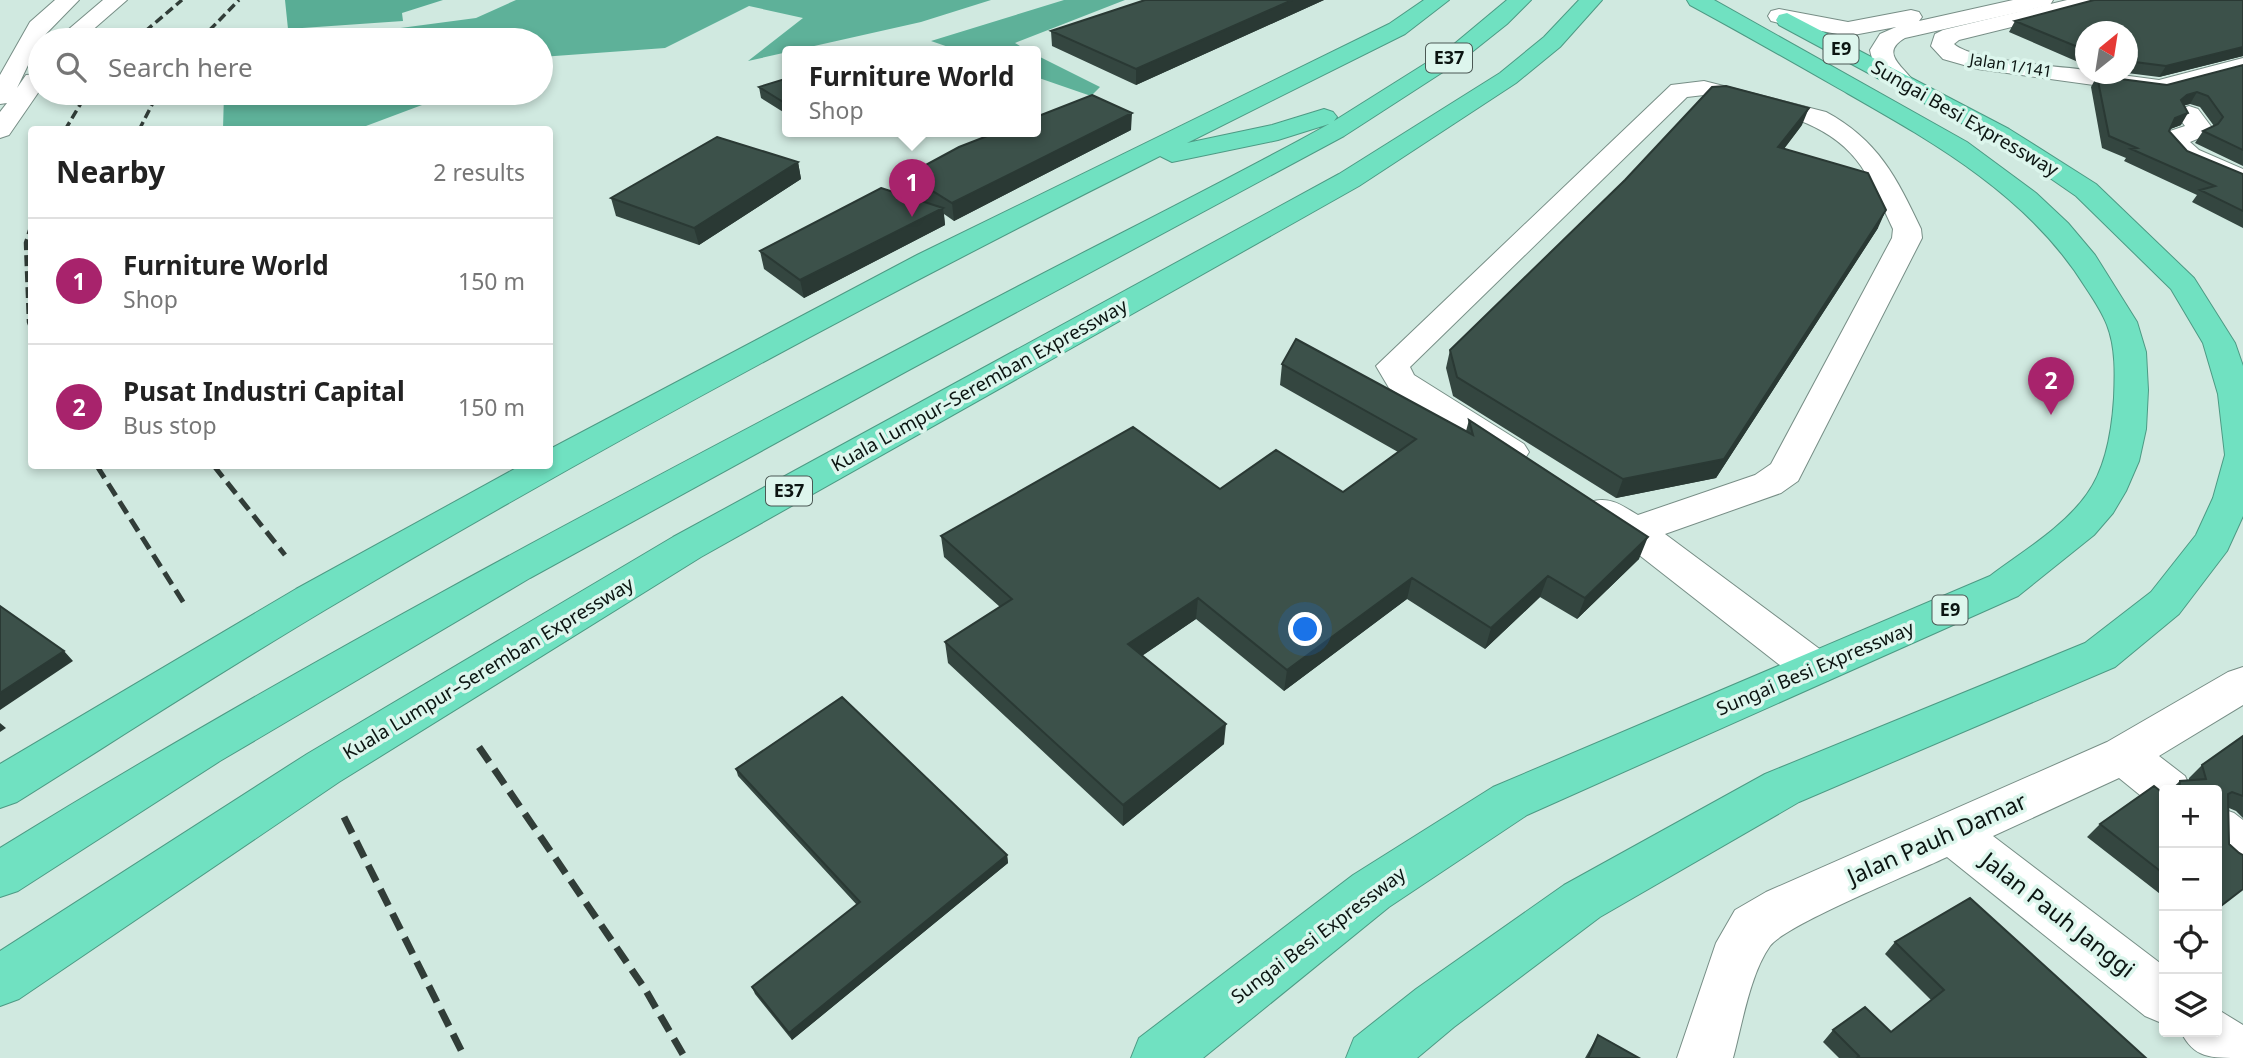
<!DOCTYPE html>
<meta charset="utf-8">
<style>
:root{--surface:#fff;--page:#f2f2f2;--text:#222;--muted:#767676;--line:#e0e0e0;--accent:#a8236c}
body{margin:0;font-family:"Noto Sans",sans-serif;background:var(--page);color:var(--text)}
.controls{position:absolute;right:21px;bottom:21px;display:grid;overflow:hidden;border-radius:7px;box-shadow:0 4px 10px #0003}
.controls button{width:63px;height:63px;display:grid;place-items:center;padding:0;border:0;border-bottom:2px solid var(--line);background:var(--surface);color:var(--text);font:35px sans-serif}
.compass{position:absolute;left:2075px;top:21px;width:63px;height:63px;border-radius:50%;background:var(--surface);box-shadow:0 4px 10px #0003;rotate:30deg}
.you{position:absolute;left:1306px;top:630px;width:24px;height:24px;margin:-18px;border:5px solid #fff;border-radius:50%;background:#1a73e8;box-shadow:0 0 0 10px #1a73e833}
.badge{display:grid;place-items:center;width:46px;height:46px;border-radius:50%;background:var(--accent);color:#fff;font-size:23px;font-weight:700}
.pin{position:absolute;translate:-50% -58px;filter:drop-shadow(0 2px 4px #0008)}
.pin::after{content:'';position:absolute;top:37px;width:24px;height:21px;background:inherit;clip-path:polygon(0 0,100% 0,50% 100%)}
.popup{position:absolute;left:782px;top:46px;width:259px;height:91px;box-sizing:border-box;display:grid;place-content:center;border-radius:7px;background:var(--surface);filter:drop-shadow(0 2px 5px #0005);font-size:23px;white-space:nowrap;color:var(--muted)}
.popup b{font-size:26px;color:var(--text)}
.popup::after{content:'';position:absolute;left:50%;top:100%;margin-left:-14px;border:14px solid transparent;border-top-color:var(--surface)}
.list{margin:0;padding:0;list-style:none}
h2{display:flex;justify-content:space-between;align-items:center;height:91px;margin:0;padding:0 28px;font-size:30px}
h2 small{font-size:23px;font-weight:400;color:var(--muted)}
.list li{display:grid;grid-template-columns:46px 1fr auto;gap:21px;align-items:center;box-sizing:border-box;height:126px;padding:0 28px;border-top:2px solid var(--line)}
.list b{display:block;font-size:26px;white-space:nowrap}
.list p{margin:0;font-size:23px;white-space:nowrap;color:var(--muted)}
.list em{font-size:23px;font-style:normal;color:var(--muted)}
.icon{flex:none;width:38px;height:38px;fill:none;stroke:currentColor;stroke-width:2;stroke-linecap:round;stroke-linejoin:round}
.map{position:relative;flex:none;width:2243px;height:1058px;overflow:hidden}
.search{position:absolute;background:var(--surface);box-shadow:0 4px 10px #0003;left:28px;top:28px;width:525px;height:77px;display:flex;align-items:center;gap:18px;box-sizing:border-box;padding:0 24px;border-radius:38px;color:var(--muted);font-size:26px}
.panel{position:absolute;background:var(--surface);box-shadow:0 4px 10px #0003;left:28px;top:126px;width:525px;height:343px;border-radius:7px}
.map>svg:first-child{display:block}
.forest{fill:#5eb199}
.water{fill:#59ad95}
.lines{fill:none;stroke-linecap:round;stroke-linejoin:round}
.street-casing{stroke:#778e86;stroke-width:2}
.secondary-casing{stroke:#778e86;stroke-width:2}
.highway-casing{stroke:#4d9a84;stroke-width:2}
.street{fill:#fff;fill-rule:evenodd}
.secondary{fill:#fff;fill-rule:evenodd}
.highway{fill:#70e1c1;fill-rule:evenodd}
.rail-far3{stroke:#313d38;stroke-width:3.5;stroke-dasharray:9 4.5;stroke-linecap:butt}
.rail-far2{stroke:#313d38;stroke-width:4.5;stroke-dasharray:11 5;stroke-linecap:butt}
.rail-far1{stroke:#313d38;stroke-width:5;stroke-dasharray:14 7;stroke-linecap:butt}
.rail{stroke:#313d38;stroke-width:7;stroke-dasharray:18 9;stroke-linecap:butt}
.wall{fill:#344640}
.shaded-wall{fill:#2a3934}
.building{fill:#3c514a;stroke:#2a3934;stroke-width:2}
.labels{text-anchor:middle;stroke-width:7;stroke-linejoin:round;paint-order:stroke}
.far-street-label{font-size:16px;fill:#0c1512;stroke:#ddf6ed}
.shield{fill:#ddf6ed;stroke:#4b5854;stroke-width:2}
.shield-label{font-size:18px;font-weight:bold;fill:#0c1512}
.street-label{font-size:19px;fill:#0c1512;stroke:#ddf6ed}
.near-street-label{font-size:23px;fill:#0c1512;stroke:#ddf6ed}
</style>
<div class="map">
<svg width="2243" height="1058" viewBox="0 0 2243 1058">
<rect width="100%" height="100%" fill="#d0e9e0"/>
<path class="forest" d="M 516,0 L 991,0 L 921,22 L 748,61 L 803,18 L 749,6 L 665,48 L 541,57 L 541,40 L 310,40 L 476,18 Z
M 1064,0 L 1125,0 L 1015,43 L 1028,51 L 960,51 L 931,41 Z
M 1036,55 L 1100,87 L 1091,96 L 1036,77 Z
M 224,93 L 454,93 L 358,129 L 223,129 Z"/>
<path class="water" d="M 285,0 L 443,0 L 402,13 L 403,21 L 288,29 Z"/>
<g class="lines">
<defs>
<path id="street" d="M 55,0 L 79,0 L 40,40 L 17,88 L 26,75 L 40,74 L 40,90 L 9,135 L 0,138 L 0,112 L 7,103 L 0,104 L 0,75 L 30,22 Z
M 103,0 L 127,0 L 81,40 L 56,40 Z
M 2067,0 L 2104,0 L 2101,5 L 1959,40 L 1954,44 C 1973,61 2057,66 2086,70 L 2086,74 L 2114,74 L 2159,80 L 2243,58 L 2243,72 L 2159,94 L 1978,69 L 1943,59 L 1931,46 L 1935,34 L 1943,30 Z
M 1704,81 L 1826,112 C 1878,140 1897,178 1921,229 L 1922,238 L 1798,481 L 1781,493 L 1665,534 L 1829,656 L 1835,668 L 1829,680 L 1814,685 L 1799,680 L 1620,540 L 1590,520 L 1584,511 L 1590,502 C 1610,496 1621,505 1638,515 L 1755,475 L 1771,464 L 1892,238 L 1893,229 C 1883,208 1874,186 1861,166 C 1826,115 1759,110 1704,95 L 1687,97 L 1410,367 L 1414,375 L 1524,444 L 1529,452 L 1524,460 L 1511,464 L 1498,460 L 1389,388 L 1376,366 L 1671,85 Z
M 2189,106 L 2198,109 L 2213,129 L 2209,134 L 2190,142 L 2199,150 L 2243,169 L 2243,187 L 2181,162 L 2164,144 L 2170,131 L 2185,126 L 2176,114 L 2180,109 Z
M 2243,667 L 2243,705 L 2159,756 L 2185,776 L 2191,790 L 2164,790 L 2164,809 L 2151,804 L 2119,778 L 1993,836 L 2164,966 L 2164,1024 L 2145,1016 L 1947,857 C 1916,872 1785,925 1770,946 C 1750,974 1742,1025 1733,1058 L 1677,1058 L 1716,943 L 1735,910 L 1766,892 L 2107,742 L 2228,672 Z
M 2217,807 L 2234,813 L 2243,820 L 2243,870 L 2226,864 L 2217,857 Z
M 2217,1009 L 2243,1025 L 2243,1058 C 2209,1058 2194,1058 2181,1032 L 2217,1032 Z"/>
<path id="secondary" d="M 2013,0 L 2053,0 L 2050,5 L 1905,38 C 1879,53 1903,66 1914,82 L 1911,87 C 1891,92 1873,69 1870,50 L 1880,34 L 1896,27 L 1848,36 L 1779,23 L 1771,21 L 1768,16 L 1771,11 L 1779,9 L 1848,22 L 1911,10 L 1919,12 L 1922,17 L 1919,21 Z"/>
<path id="highway" d="M 1424,0 L 1449,0 L 1405,34 L 1187,143 L 1272,125 L 1324,109 L 1333,112 L 1337,117 L 1334,121 L 1447,50 L 1507,0 L 1531,0 L 1507,24 L 1463,59 L 1344,136 L 907,371 L 530,578 L 220,761 L 18,891 L 0,897 L 0,848 C 322,649 657,476 992,300 C 1104,241 1219,185 1329,124 L 1278,140 L 1172,162 L 1160,156 C 877,298 597,448 325,610 C 221,672 119,738 17,802 L 0,808 L 0,764 L 296,589 L 520,466 L 550,466 L 550,449 L 917,255 L 1389,24 Z
M 1579,0 L 1602,0 L 1560,47 L 1516,83 L 1359,186 L 701,557 L 339,782 L 19,999 L 0,1006 L 0,951 L 307,754 L 673,537 L 1339,174 L 1500,73 L 1544,37 Z
M 1687,0 L 1714,0 L 1967,142 L 2036,193 L 2068,223 L 2095,255 L 2137,322 L 2146,352 L 2148,390 L 2146,429 L 2139,461 L 2126,491 L 2113,513 L 2094,535 L 2018,596 L 1527,815 L 1389,907 L 1203,1058 L 1131,1058 L 1139,1038 L 1353,875 L 1493,787 L 1990,576 C 2023,551 2063,528 2087,494 C 2106,468 2112,430 2114,398 C 2115,375 2116,348 2107,325 C 2102,312 2094,300 2086,288 C 2028,194 1931,141 1838,88 C 1789,60 1740,32 1690,5 Z
M 1787,13 L 2009,129 L 2096,184 L 2194,278 L 2235,343 L 2243,366 L 2243,516 L 2227,551 L 2179,614 L 2115,667 L 1799,802 L 1600,917 L 1454,1027 L 1417,1058 L 1346,1058 L 1354,1038 L 1416,989 L 1564,885 L 1765,774 L 2085,643 L 2151,592 L 2196,535 L 2213,498 L 2225,455 L 2218,394 L 2203,343 L 2171,289 L 2076,196 L 2034,167 L 1991,139 L 1779,25 L 1776,20 L 1779,15 Z"/>
</defs>
<use href="#street" class="street-casing"/>
<use href="#secondary" class="secondary-casing"/>
<use href="#highway" class="highway-casing"/>
<use href="#street" class="street"/>
<use href="#secondary" class="secondary"/>
<use href="#highway" class="highway"/>
<path class="rail-far3" d="M 135,40 L 182,0
M 200,40 L 239,0
M 65,130 L 87,93
M 139,130 L 158,93"/>
<path class="rail-far2" d="M 32,224 L 26,243 L 29,322 L 32,330"/>
<path class="rail-far1" d="M 97,466 L 185,605
M 214,466 L 285,555"/>
<path class="rail" d="M 479,747 L 645,989 L 685,1058
M 344,817 L 465,1058"/>
</g>
<path class="wall" d="M 1145,0 L 1324,0 L 1136,85 L 1052,46 L 1051,31 Z
M 2243,0 L 2243,56 L 2159,77 L 2127,73 L 2127,32 L 2085,32 L 2085,65 L 2009,32 L 2015,21 Z
M 2243,65 L 2243,166 L 2195,143 L 2203,131 L 2214,126 L 2200,107 L 2190,104 L 2184,105 L 2181,125 L 2170,129 L 2169,131 L 2187,151 L 2243,174 L 2243,228 L 2192,202 L 2197,195 L 2124,161 L 2126,158 L 2102,148 L 2091,87 L 2097,76 L 2167,85 Z
M 788,78 L 788,115 L 761,98 L 759,87 Z
M 1802,125 L 1784,149 L 1878,228 L 1716,478 L 1616,498 L 1453,396 L 1446,368 L 1450,350 Z
M 1131,130 L 954,221 L 944,214 L 945,225 L 804,298 L 764,269 L 760,251 L 924,202 L 909,192 L 907,175 Z
M 798,162 L 801,179 L 699,245 L 616,216 L 611,198 Z
M 1282,364 L 1466,431 L 1469,420 L 1639,559 L 1577,619 L 1540,597 L 1485,649 L 1407,599 L 1284,691 L 1196,619 L 1142,656 L 1224,744 L 1123,826 L 948,663 L 945,642 L 1000,607 L 944,557 L 941,536 L 1220,489 L 1343,492 L 1398,452 L 1280,385 Z
M 2243,736 L 2243,818 L 2236,811 L 2229,808 L 2217,910 L 2217,790 L 2170,790 L 2180,781 L 2189,780 L 2189,778 L 2202,765 Z
M 736,769 L 1007,855 L 1008,863 L 792,1040 L 755,994 L 752,987 L 857,905 L 738,776 Z
M 2164,794 L 2164,897 L 2087,837 L 2100,824 Z
M 1895,942 L 2146,1058 L 1839,1058 L 1823,1042 L 1833,1030 L 1891,1032 L 1931,1000 L 1885,954 Z
M 1598,1035 L 1639,1058 L 1585,1058 Z"/>
<path class="shaded-wall" d="M 1292,0 L 1324,0 L 1136,85 L 1136,69 Z
M 2243,47 L 2243,56 L 2159,77 L 2166,66 Z
M 2197,92 L 2190,104 L 2179,107 L 2181,100 L 2187,95 Z
M 1809,108 L 1802,125 L 1772,164 L 1778,147 Z
M 1132,113 L 1131,130 L 954,221 L 952,203 Z
M 2188,113 L 2181,125 L 2168,130 L 2175,118 Z
M 819,131 L 830,131 L 820,135 Z
M 798,162 L 801,179 L 699,245 L 694,228 Z
M 943,208 L 945,225 L 804,298 L 800,280 Z
M 1886,210 L 1878,228 L 1716,478 L 1616,498 L 1623,479 Z
M 550,390 L 553,398 L 550,400 Z
M 1648,537 L 1639,559 L 1577,619 L 1585,598 Z
M 1548,576 L 1540,597 L 1485,649 L 1491,628 Z
M 1412,578 L 1407,599 L 1284,691 L 1287,670 Z
M 1198,598 L 1196,619 L 1128,665 L 1128,644 Z
M 64,651 L 73,661 L 0,710 L 0,693 Z
M 0,723 L 6,728 L 0,732 Z
M 1226,724 L 1224,744 L 1123,826 L 1123,805 Z
M 1007,855 L 1008,863 L 792,1040 L 789,1033 Z"/>
<path class="building" d="M 1145,0 L 1292,0 L 1136,69 L 1051,31 Z
M 2094,0 L 2243,0 L 2243,47 L 2166,66 L 2127,61 L 2127,32 L 2085,32 L 2085,50 L 2015,21 Z
M 2243,65 L 2243,150 L 2203,131 L 2218,124 L 2223,117 L 2208,96 L 2197,92 L 2187,95 L 2181,100 L 2188,113 L 2175,118 L 2169,131 L 2187,151 L 2243,174 L 2243,211 L 2200,190 L 2215,186 L 2131,149 L 2137,148 L 2109,136 L 2097,76 L 2167,85 Z
M 788,78 L 788,105 L 759,87 Z
M 1726,86 L 1809,108 L 1778,147 L 1868,173 L 1886,210 L 1724,459 L 1623,479 L 1457,377 L 1450,350 L 1625,180 L 1712,87 Z
M 1092,95 L 1132,113 L 952,203 L 907,175 L 959,147 L 1000,131 L 1036,131 L 1036,117 Z
M 717,137 L 798,162 L 694,228 L 611,198 Z
M 881,188 L 943,208 L 800,280 L 760,251 Z
M 1296,339 L 1473,435 L 1469,420 L 1648,537 L 1585,598 L 1548,576 L 1491,628 L 1412,578 L 1287,670 L 1198,598 L 1128,644 L 1226,724 L 1123,805 L 945,642 L 1012,599 L 941,536 L 1133,427 L 1220,489 L 1276,450 L 1343,492 L 1416,439 L 1282,364 Z
M 0,606 L 64,651 L 0,693 Z
M 842,697 L 1007,855 L 789,1033 L 752,987 L 860,902 L 736,769 Z
M 2243,736 L 2243,796 L 2232,792 L 2228,794 L 2229,844 L 2239,853 L 2243,855 L 2243,889 L 2217,909 L 2217,790 L 2179,790 L 2180,781 L 2206,779 L 2202,765 Z
M 2154,786 L 2164,794 L 2164,874 L 2100,824 Z
M 1970,898 L 2146,1058 L 1857,1058 L 1859,1056 L 1833,1030 L 1865,1007 L 1891,1032 L 1944,990 L 1895,942 Z
M 1598,1035 L 1639,1058 L 1588,1058 Z"/>
<g class="labels">
<g class="far-street-label">
<text transform="translate(2011 65) rotate(9)" y="6">Jalan 1/141</text>
</g>
<g class="shield">
<rect x="1823.5" y="34.5" width="35" height="29" rx="5"/>
<rect x="1426" y="43.5" width="46" height="29" rx="5"/>
<rect x="766" y="476.5" width="46" height="29" rx="5"/>
<rect x="1932.5" y="595.5" width="35" height="29" rx="5"/>
</g>
<g class="shield-label">
<text x="1841" y="55">E9</text>
<text x="1449" y="64">E37</text>
<text x="789" y="497">E37</text>
<text x="1950" y="616">E9</text>
</g>
<g class="street-label">
<text transform="translate(1965 118) rotate(30)" y="7">Sungai Besi Expressway</text>
<text transform="translate(979 385) rotate(-29)" y="7">Kuala Lumpur–Seremban Expressway</text>
<text transform="translate(488 668) rotate(-31)" y="7">Kuala Lumpur–Seremban Expressway</text>
<text transform="translate(1815 668) rotate(-23)" y="7">Sungai Besi Expressway</text>
<text transform="translate(1318 935) rotate(-37)" y="7">Sungai Besi Expressway</text>
</g>
<g class="near-street-label">
<text transform="translate(1937 839) rotate(-24)" y="8">Jalan Pauh Damar</text>
<text transform="translate(2058 915) rotate(38)" y="8">Jalan Pauh Janggi</text>
</g>
</g>
</svg>
<div class="controls">
<button>+</button>
<button>−</button>
<button><svg class="icon" aria-label="locate" viewBox="0 0 24 24"><circle cx="12" cy="12" r="6"/><path d="M12 2v4M12 18v4M2 12h4M18 12h4"/></svg></button>
<button><svg class="icon" aria-label="layers" viewBox="0 0 24 24"><path d="M12 4l9 5-9 5-9-5zM3 14l9 5 9-5"/></svg></button>
</div>
<svg class="compass" viewBox="-18 -18 36 36"><path d="M0-13l5 13h-10z" fill="#e53935"/><path d="M0 13l5-13h-10z" fill="#767676"/></svg>
<div class="you"></div>
<div class="pin badge" style="left:912px;top:217px">1</div>
<div class="popup"><b>Furniture World</b>Shop</div>
<div class="pin badge" style="left:2051px;top:415px">2</div>
<div class="search"><svg class="icon" aria-label="search" viewBox="0 0 24 24"><circle cx="10" cy="10" r="6"/><path d="M15 15l6 6"/></svg>Search here</div>
<section class="panel">
<h2>Nearby<small>2 results</small></h2>
<ul class="list">
<li><span class="badge">1</span><div><b>Furniture World</b><p>Shop</p></div><em>150 m</em></li>
<li><span class="badge">2</span><div><b>Pusat Industri Capital</b><p>Bus stop</p></div><em>150 m</em></li>
</ul>
</section>
</div>
